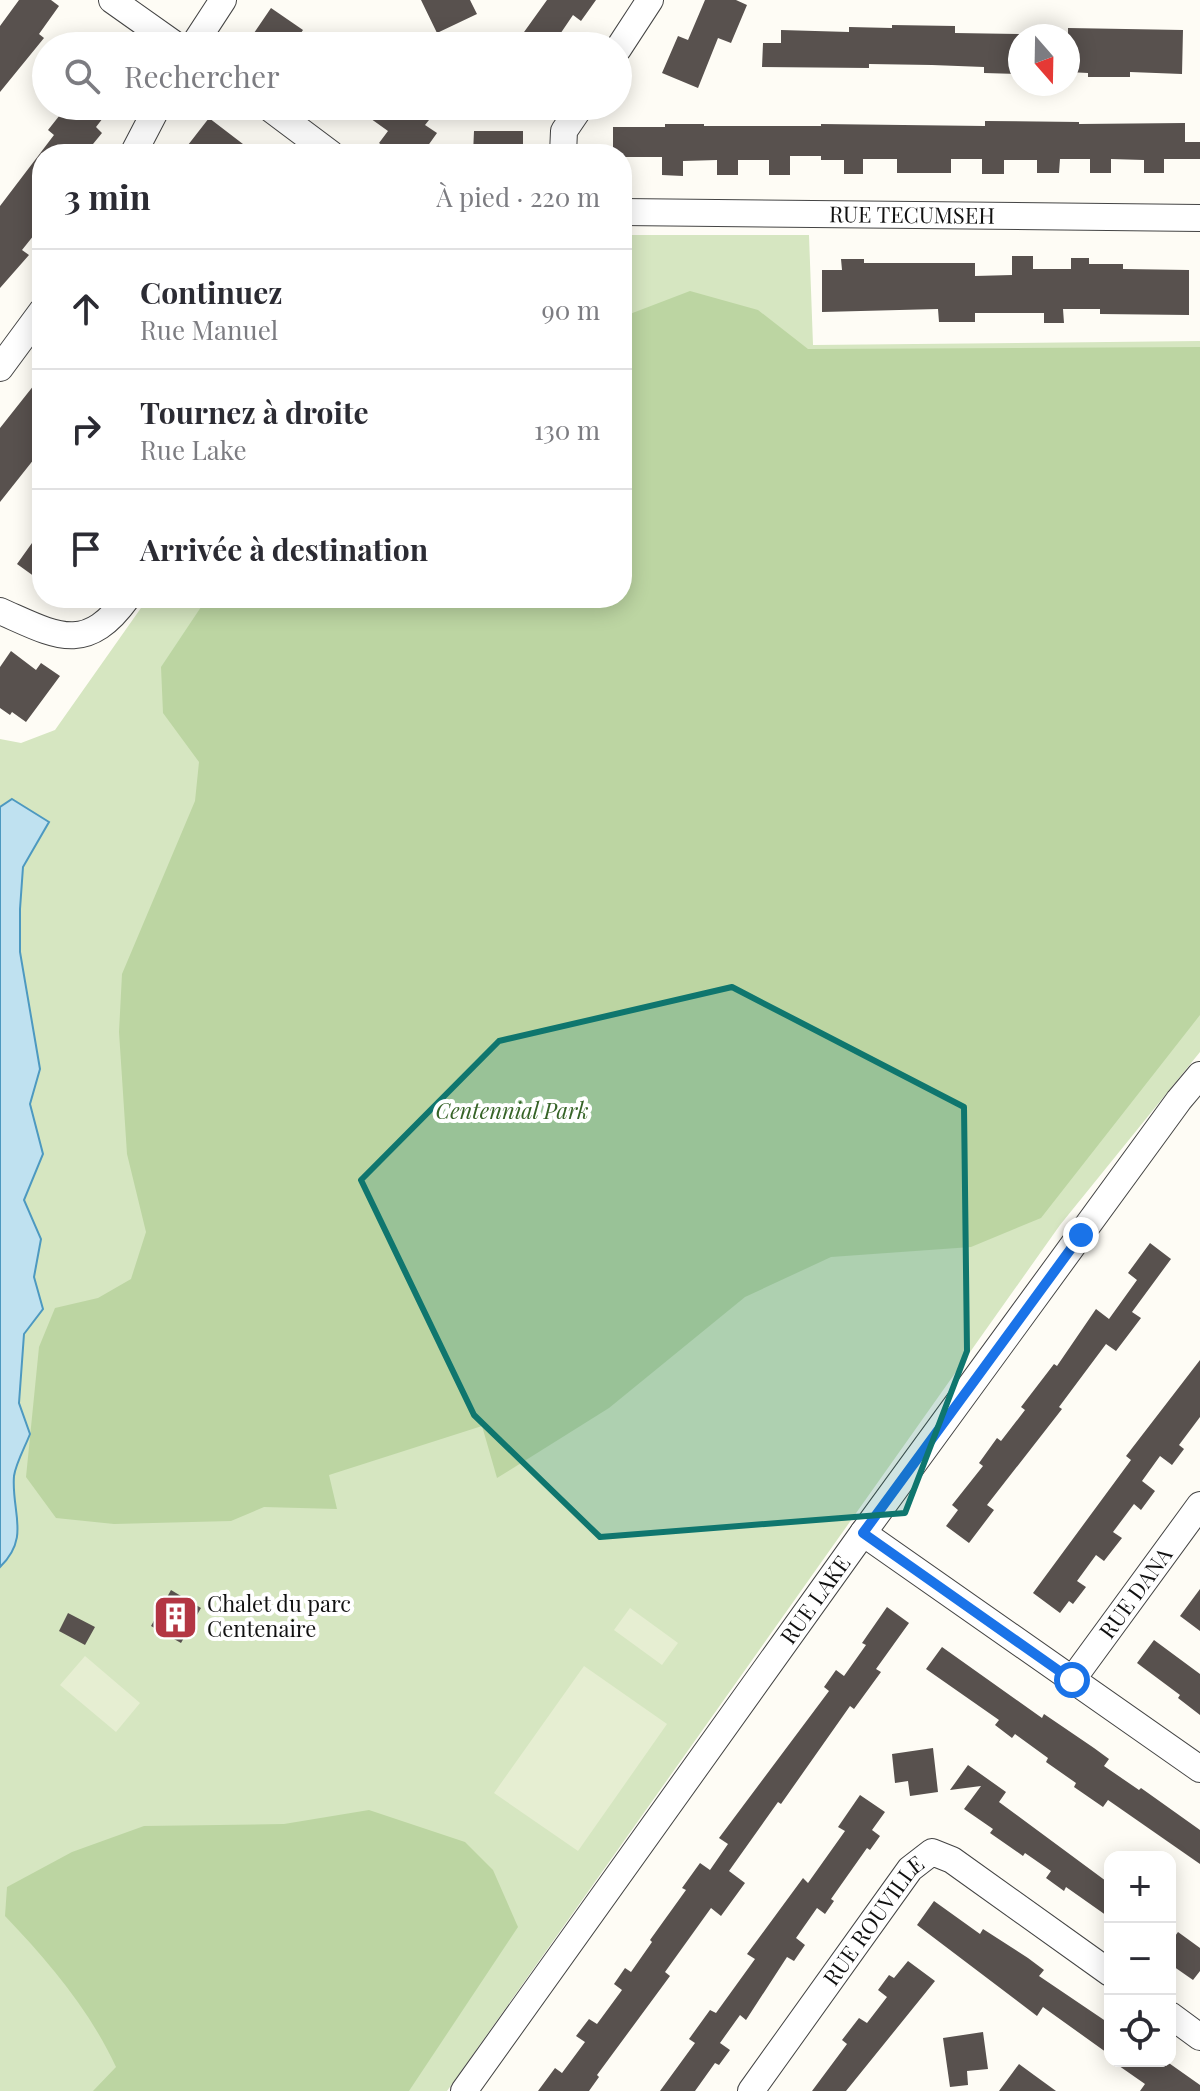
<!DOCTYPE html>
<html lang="fr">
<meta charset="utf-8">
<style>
:root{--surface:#fff;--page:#f7f7f7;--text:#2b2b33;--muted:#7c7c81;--line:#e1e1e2}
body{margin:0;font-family:"Playfair Display",serif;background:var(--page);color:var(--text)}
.controls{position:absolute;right:24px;bottom:24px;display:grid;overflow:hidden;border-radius:16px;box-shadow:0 4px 20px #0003}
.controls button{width:72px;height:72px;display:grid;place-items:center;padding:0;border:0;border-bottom:2px solid var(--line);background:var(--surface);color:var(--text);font:40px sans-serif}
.compass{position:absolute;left:1008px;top:24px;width:72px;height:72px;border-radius:50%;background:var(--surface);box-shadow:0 4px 20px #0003;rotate:160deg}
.stop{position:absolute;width:24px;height:24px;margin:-18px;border:6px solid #1a73e8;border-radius:50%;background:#fff}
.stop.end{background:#1a73e8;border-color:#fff;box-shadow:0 2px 8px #0008}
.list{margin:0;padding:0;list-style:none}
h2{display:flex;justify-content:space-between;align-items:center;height:104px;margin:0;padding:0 32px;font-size:34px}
h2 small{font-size:26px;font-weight:400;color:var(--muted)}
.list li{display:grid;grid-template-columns:52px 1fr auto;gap:24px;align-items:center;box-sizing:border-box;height:120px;padding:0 32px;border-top:2px solid var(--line)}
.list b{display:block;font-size:30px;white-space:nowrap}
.list p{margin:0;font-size:26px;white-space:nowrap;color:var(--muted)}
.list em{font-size:26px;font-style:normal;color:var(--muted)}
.icon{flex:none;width:44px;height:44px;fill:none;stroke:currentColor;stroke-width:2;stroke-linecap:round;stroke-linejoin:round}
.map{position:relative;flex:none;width:1200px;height:2091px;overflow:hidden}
.search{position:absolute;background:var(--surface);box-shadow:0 4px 20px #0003;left:32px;top:32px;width:600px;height:88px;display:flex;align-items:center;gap:20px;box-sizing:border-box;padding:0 28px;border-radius:44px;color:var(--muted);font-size:30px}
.panel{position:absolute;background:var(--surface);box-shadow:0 4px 20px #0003;left:32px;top:144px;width:600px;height:464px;border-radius:32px}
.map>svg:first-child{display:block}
.green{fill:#d6e6c1}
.forest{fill:#bcd5a2}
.pitch{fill:#e6eed2}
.water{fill:#bfe1f0;stroke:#4d99c0;stroke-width:2}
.building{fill:#58514e}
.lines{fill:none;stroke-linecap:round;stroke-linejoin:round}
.minor-casing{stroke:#444;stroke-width:28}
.minor{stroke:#fff;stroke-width:26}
.route{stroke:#1a73e8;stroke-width:10}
.marked{fill:#0f766e;fill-opacity:0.2;stroke:#0f766e;stroke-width:6;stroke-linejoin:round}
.labels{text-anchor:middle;stroke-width:8;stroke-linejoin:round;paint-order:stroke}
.street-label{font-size:22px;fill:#111;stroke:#fff}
.park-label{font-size:22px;font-style:italic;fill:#366327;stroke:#fff}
.poi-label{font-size:22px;fill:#111;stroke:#fff;text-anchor:start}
</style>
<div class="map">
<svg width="1200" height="2091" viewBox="0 0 1200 2091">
<rect width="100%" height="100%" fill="#fefcf5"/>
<path class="green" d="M 622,235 L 809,235 L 813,345 L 1200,341 L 1200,1052 L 1060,1225 L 447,2091 L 0,2091 L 0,739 L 21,743 L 55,730 L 148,598 L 622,598 Z"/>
<path class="forest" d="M 690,291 L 758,310 L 808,349 L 1200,347 L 1200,1015 L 1041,1218 L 971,1247 L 831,1257 L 745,1297 L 609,1408 L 497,1478 L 482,1426 L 329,1475 L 337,1509 L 264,1507 L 231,1521 L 114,1524 L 56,1518 L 26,1477 L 39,1347 L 55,1308 L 98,1298 L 131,1279 L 146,1232 L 127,1154 L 119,1032 L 122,974 L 195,801 L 199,762 L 163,713 L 161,667 L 207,598 L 622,598 L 622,317 Z
M 369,1810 L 465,1842 L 493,1870 L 518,1927 L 409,2091 L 93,2091 L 116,2067 C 89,2009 48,1961 5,1916 L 7,1887 L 72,1852 L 144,1826 L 284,1824 Z"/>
<path class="pitch" d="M 630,1608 L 678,1643 L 662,1665 L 614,1630 Z
M 85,1656 L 140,1703 L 116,1732 L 60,1685 Z
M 584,1666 L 667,1724 L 578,1851 L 494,1793 Z"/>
<path class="water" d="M 12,799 L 49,822 L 23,867 L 20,909 L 20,952 L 40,1069 L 30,1104 L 43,1154 L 24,1200 L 41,1239 L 34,1277 L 43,1309 L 24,1334 L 19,1403 L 30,1434 C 25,1447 16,1463 14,1476 C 11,1512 31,1537 0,1567 L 0,807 Z"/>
<path class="building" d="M 19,0 L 51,0 L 59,6 L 39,34 L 44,38 L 0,92 L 0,26 Z
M 421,0 L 470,0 L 477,14 L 437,33 Z
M 547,0 L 596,0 L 581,21 L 573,15 L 552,46 L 514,46 Z
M 705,0 L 736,0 L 747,5 L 731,43 L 718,38 L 698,88 L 662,73 L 678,36 L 688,40 Z
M 271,8 L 303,30 L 299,36 L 313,46 L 272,46 L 254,33 Z
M 892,25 L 955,26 L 955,33 L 1020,34 L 1020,74 L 984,73 L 984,67 L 932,65 L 869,64 L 869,68 L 762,67 L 763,43 L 781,43 L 781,30 L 849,32 L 849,27 L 892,28 Z
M 1068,28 L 1183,30 L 1182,74 L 1130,72 L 1130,77 L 1088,77 L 1088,73 L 1068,72 Z
M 67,106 L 107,106 L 100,115 L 103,118 L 96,127 L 102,133 L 93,144 L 105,154 L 42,154 L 42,225 L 22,250 L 29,255 L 0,288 L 0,206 L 54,135 L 48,130 Z
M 353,106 L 383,106 L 398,117 L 406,106 L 409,106 L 429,120 L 425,125 L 437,133 L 422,154 L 394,154 L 379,143 L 388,131 Z
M 209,118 L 256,154 L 181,154 Z
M 985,121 L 1079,122 L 1079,124 L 1185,123 L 1185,142 L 1200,142 L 1200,159 L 1164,159 L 1164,173 L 1144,173 L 1144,160 L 1111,159 L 1111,173 L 1090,173 L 1090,159 L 1060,159 L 1059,173 L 1037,173 L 1037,160 L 1004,160 L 1004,174 L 982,174 L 982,159 L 951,159 L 951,173 L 897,173 L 897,159 L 863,159 L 863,174 L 844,174 L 844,160 L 821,160 L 821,156 L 790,156 L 790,175 L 769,175 L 769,160 L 738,160 L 738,175 L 717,175 L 717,160 L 683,161 L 683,176 L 662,175 L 662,157 L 622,157 L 622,154 L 613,154 L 613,127 L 665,127 L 665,124 L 704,124 L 704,126 L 821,126 L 821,124 L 985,126 Z
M 474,131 L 523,131 L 523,154 L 473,154 Z
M 1012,256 L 1033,256 L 1033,269 L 1071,269 L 1071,258 L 1089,258 L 1089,264 L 1123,264 L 1123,269 L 1189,270 L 1189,315 L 1100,314 L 1100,309 L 1063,309 L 1064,323 L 1044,323 L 1044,313 L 975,313 L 975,322 L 939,322 L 938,309 L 822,312 L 822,270 L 842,270 L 841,259 L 864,259 L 864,263 L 975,263 L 975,276 L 1012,275 Z
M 42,375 L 42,449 L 0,502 L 0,428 Z
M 32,543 L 42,551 L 42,582 L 17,564 Z
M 11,651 L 36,670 L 41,663 L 60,676 L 26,722 L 12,712 L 10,715 L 0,708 L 0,667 Z
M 1150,1243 L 1171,1259 L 1132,1312 L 1141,1318 L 1116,1351 L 1106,1344 L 1059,1407 L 1062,1409 L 987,1505 L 994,1510 L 969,1543 L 946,1526 L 958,1510 L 952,1505 L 983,1466 L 979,1463 L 997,1438 L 1001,1441 L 1025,1410 L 1021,1407 L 1054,1364 L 1057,1366 L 1096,1309 L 1109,1319 L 1137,1280 L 1128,1273 Z
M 1200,1360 L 1200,1417 L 1179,1445 L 1184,1449 L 1172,1465 L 1160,1456 L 1142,1481 L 1155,1491 L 1141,1510 L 1134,1504 L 1113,1532 L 1122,1538 L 1104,1561 L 1096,1555 L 1077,1581 L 1086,1587 L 1073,1604 L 1069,1601 L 1060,1613 L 1033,1593 L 1131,1460 L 1126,1456 Z
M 1200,1589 L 1200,1631 L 1180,1616 Z
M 171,1590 L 201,1608 L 181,1643 L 151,1626 Z
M 887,1607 L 909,1623 L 876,1669 L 881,1672 L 854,1709 L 850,1706 L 781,1804 L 778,1802 L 729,1871 L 745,1883 L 721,1916 L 711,1908 L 665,1972 L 670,1976 L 597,2075 L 599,2077 L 589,2091 L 538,2091 L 555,2068 L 562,2073 L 585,2042 L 576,2036 L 589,2019 L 597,2024 L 622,1990 L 614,1984 L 625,1968 L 631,1972 L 652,1942 L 650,1940 L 686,1890 L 682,1888 L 700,1863 L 710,1870 L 728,1844 L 719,1838 L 829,1691 L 824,1687 L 836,1670 L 844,1676 L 866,1645 L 862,1643 Z
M 68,1613 L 95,1627 L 85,1645 L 59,1631 Z
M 1154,1640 L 1200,1674 L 1200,1715 L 1178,1698 L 1180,1695 L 1137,1663 Z
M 942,1647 L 1042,1718 L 1044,1714 L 1094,1748 L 1109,1759 L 1104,1766 L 1139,1790 L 1141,1788 L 1200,1830 L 1200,1864 L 1108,1800 L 1103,1807 L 1074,1787 L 1076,1783 L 1046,1762 L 1048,1758 L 1015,1734 L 1012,1738 L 995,1725 L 999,1720 L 926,1669 Z
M 933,1748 L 938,1792 L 910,1796 L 908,1781 L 895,1783 L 892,1754 Z
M 968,1765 L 1006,1792 L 999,1802 L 1110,1884 L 1110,1918 L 1066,1887 L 1064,1891 L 1046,1878 L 1051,1871 L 1025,1853 L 1023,1856 L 990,1833 L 993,1829 L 964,1809 L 981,1786 L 950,1790 Z
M 860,1795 L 885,1812 L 872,1830 L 880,1836 L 870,1850 L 867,1848 L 831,1899 L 834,1901 L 825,1914 L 817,1908 L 796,1938 L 805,1945 L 794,1961 L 787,1957 L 746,2020 L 740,2015 L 720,2043 L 730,2050 L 719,2065 L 715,2063 L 695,2091 L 660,2091 L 695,2043 L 689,2039 L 710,2010 L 716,2013 L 755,1959 L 747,1954 L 803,1878 L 808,1883 L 845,1831 L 838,1827 Z
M 934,1901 L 980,1934 L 983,1929 L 1028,1958 L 1044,1970 L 1039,1976 L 1110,2024 L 1110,2055 L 1043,2007 L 1037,2016 L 917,1925 Z
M 1178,1932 L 1200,1948 L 1200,1971 L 1193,1980 L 1170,1964 L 1170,1943 Z
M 908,1961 L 935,1981 L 846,2091 L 812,2091 L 847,2044 L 842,2040 L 859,2018 L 867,2023 L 887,1997 L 878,1990 L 889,1975 L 894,1978 Z
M 983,2032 L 988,2069 L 967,2071 L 968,2085 L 950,2087 L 943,2038 Z
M 1112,2061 L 1166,2061 L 1200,2085 L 1200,2091 L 1140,2091 L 1145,2084 Z
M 1019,2064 L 1034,2075 L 1056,2091 L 999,2091 Z"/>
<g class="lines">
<defs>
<g id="minor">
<path d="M 112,0 L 177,46"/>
<path d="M 193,46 L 223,0"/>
<path d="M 618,49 L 650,0"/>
<path d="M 267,106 L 331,154"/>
<path d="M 133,154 L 158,106"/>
<path d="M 563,154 L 564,131 L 581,106"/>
<path id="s1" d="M 622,212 L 1200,218"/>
<path d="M 0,368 L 42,311"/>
<path d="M 0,611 C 55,635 85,656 127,598"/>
<path d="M 863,1533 L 1200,1769"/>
<path id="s2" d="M 1072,1680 L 1200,1505"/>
<path d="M 1170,2015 L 1200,2037"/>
<path id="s3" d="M 464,2091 L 863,1533 L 1179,1100 L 1200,1075"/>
<path id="s4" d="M 751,2091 L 910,1869 L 932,1852 L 952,1860 L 1110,1973"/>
</g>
</defs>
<use href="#minor" class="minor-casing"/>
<use href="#minor" class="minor"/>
</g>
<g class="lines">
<path class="route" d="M 1072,1680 L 863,1533 L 1081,1235"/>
</g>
<path class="marked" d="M 732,987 L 964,1107 L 967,1351 L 905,1513 L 600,1537 L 474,1415 L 361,1180 L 499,1041 Z"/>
<defs>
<symbol id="building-square" viewBox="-11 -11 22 22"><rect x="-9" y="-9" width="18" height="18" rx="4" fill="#b33643" stroke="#fff"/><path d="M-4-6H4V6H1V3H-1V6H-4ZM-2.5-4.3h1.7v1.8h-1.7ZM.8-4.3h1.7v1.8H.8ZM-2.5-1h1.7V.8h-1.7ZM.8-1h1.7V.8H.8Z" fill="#fff"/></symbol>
</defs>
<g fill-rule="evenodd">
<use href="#building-square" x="150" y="1592" width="51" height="51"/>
</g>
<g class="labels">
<g class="street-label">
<text dy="8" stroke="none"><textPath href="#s1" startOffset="290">RUE TECUMSEH</textPath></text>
<text dy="8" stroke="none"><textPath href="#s2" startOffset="108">RUE DANA</textPath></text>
<text dy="8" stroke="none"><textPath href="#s3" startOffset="604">RUE LAKE</textPath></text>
<text dy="8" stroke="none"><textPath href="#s4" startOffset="210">RUE ROUVILLE</textPath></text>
</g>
<g class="park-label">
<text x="512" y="1119">Centennial Park</text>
</g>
<g class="poi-label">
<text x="207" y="1612">Chalet du parc<tspan x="207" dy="25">Centenaire</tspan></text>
</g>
</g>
</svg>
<div class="controls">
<button>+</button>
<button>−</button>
<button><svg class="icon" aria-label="locate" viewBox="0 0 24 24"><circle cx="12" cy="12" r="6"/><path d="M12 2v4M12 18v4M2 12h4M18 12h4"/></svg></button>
</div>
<svg class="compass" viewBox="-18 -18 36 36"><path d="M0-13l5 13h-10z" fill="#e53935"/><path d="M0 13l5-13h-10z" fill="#7c7c81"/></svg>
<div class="stop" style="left:1072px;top:1680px"></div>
<div class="stop end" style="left:1081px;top:1235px"></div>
<div class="search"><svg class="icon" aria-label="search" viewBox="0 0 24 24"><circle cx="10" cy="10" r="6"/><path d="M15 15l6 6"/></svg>Rechercher</div>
<section class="panel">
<h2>3 min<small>À pied · 220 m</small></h2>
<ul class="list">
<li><svg class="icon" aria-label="ahead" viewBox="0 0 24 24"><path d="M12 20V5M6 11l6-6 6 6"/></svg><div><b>Continuez</b><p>Rue Manuel</p></div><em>90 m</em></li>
<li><svg class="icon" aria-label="right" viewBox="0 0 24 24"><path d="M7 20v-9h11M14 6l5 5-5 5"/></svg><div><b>Tournez à droite</b><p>Rue Lake</p></div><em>130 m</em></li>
<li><svg class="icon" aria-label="arrive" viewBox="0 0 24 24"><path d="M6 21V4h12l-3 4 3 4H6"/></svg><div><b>Arrivée à destination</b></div></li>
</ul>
</section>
</div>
